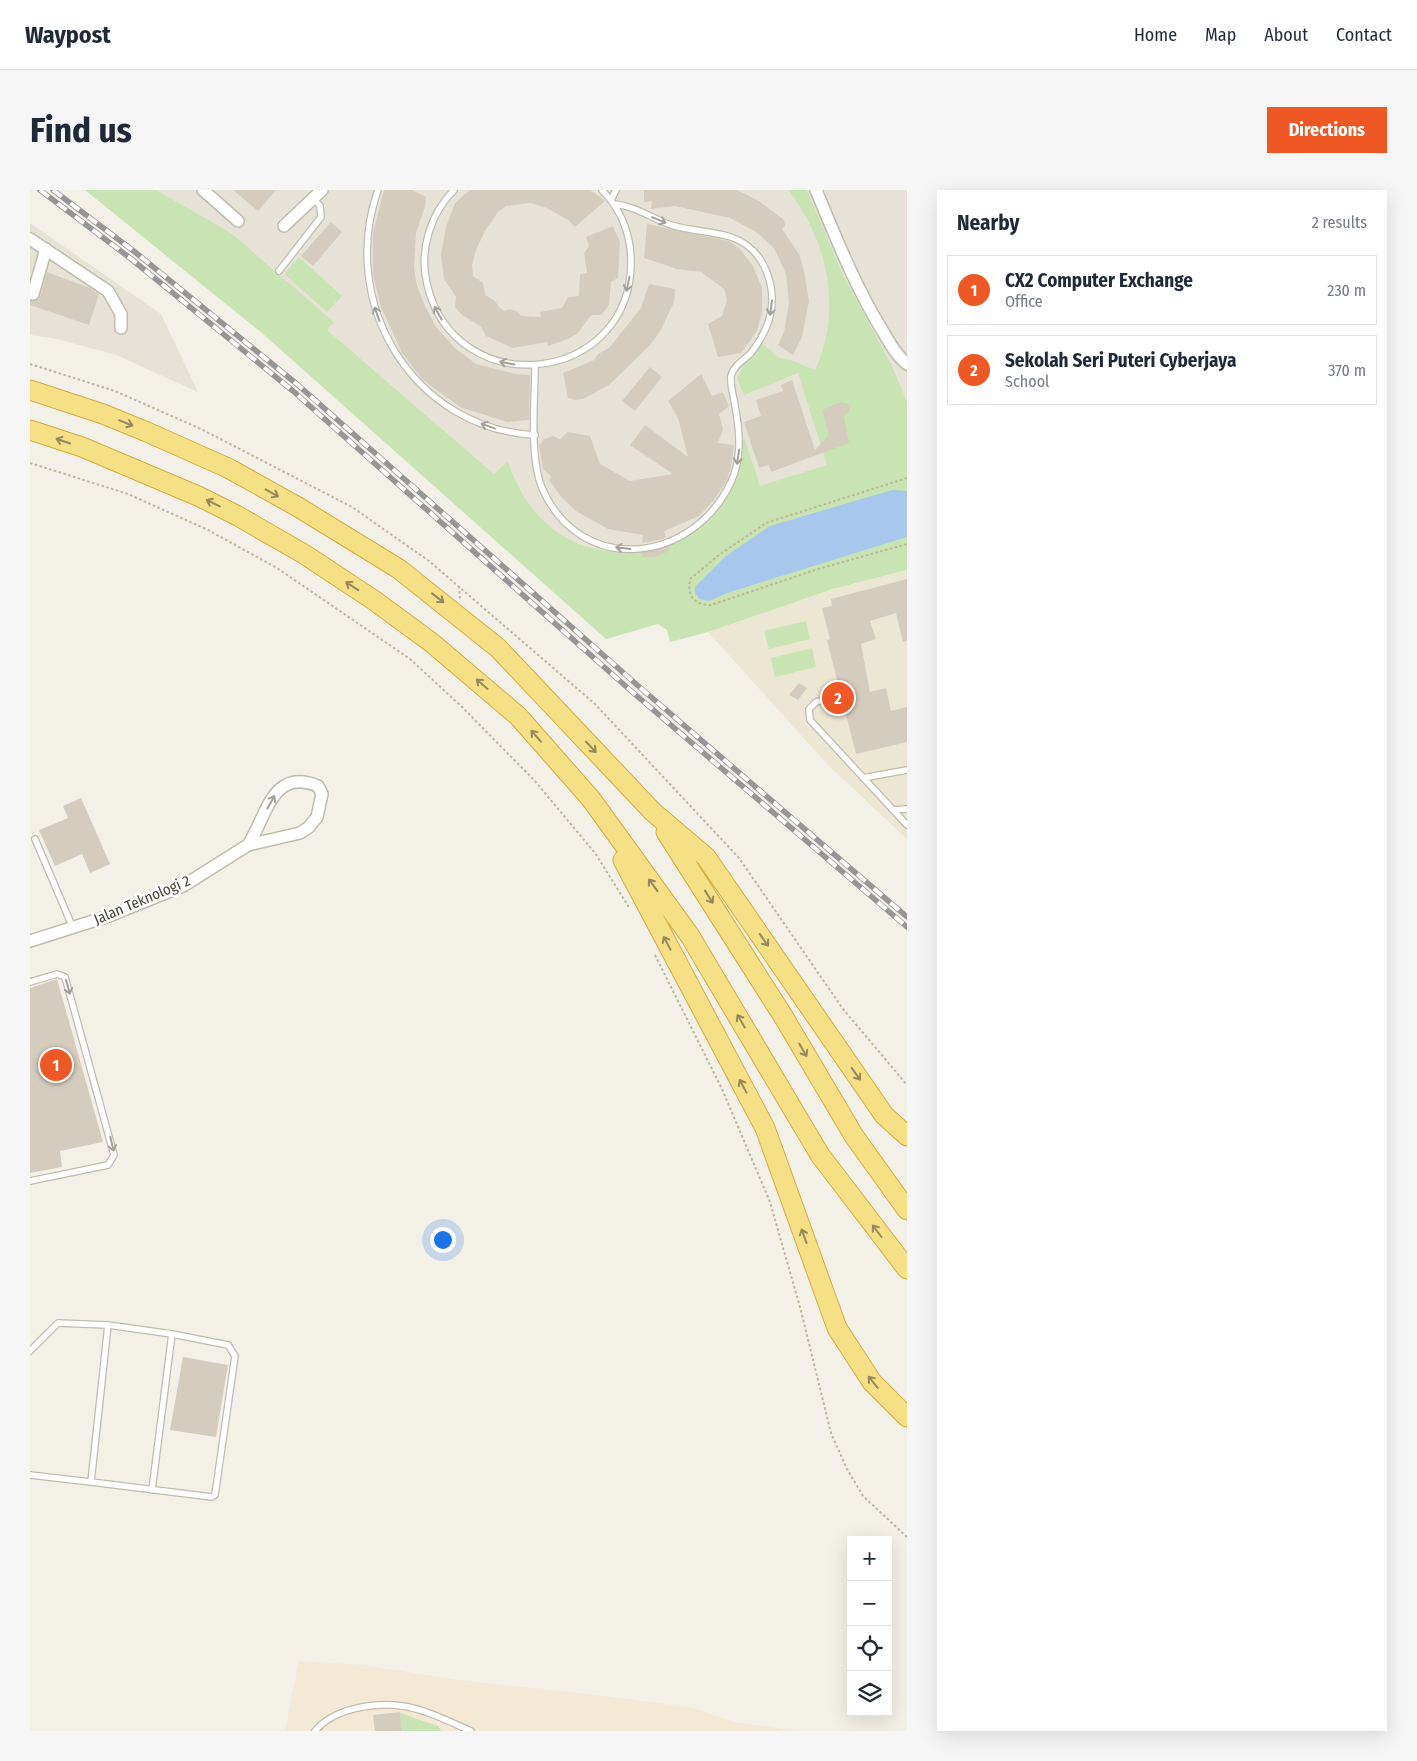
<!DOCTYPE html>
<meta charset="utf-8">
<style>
:root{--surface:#fff;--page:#f6f6f7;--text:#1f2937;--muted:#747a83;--line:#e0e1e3;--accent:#ed5824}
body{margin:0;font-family:"Fira Sans Condensed",sans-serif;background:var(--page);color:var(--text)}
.controls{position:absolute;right:15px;bottom:15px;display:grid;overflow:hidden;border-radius:0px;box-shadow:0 5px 20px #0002}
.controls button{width:45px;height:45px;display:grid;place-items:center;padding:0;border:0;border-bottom:1px solid var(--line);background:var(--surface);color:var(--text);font:25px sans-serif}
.you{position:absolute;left:412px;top:1049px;width:18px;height:18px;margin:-12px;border:4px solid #fff;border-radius:50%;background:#1a73e8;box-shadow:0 0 0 8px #1a73e833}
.badge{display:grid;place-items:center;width:32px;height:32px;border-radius:50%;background:var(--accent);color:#fff;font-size:16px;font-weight:700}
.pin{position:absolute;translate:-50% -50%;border:2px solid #fff;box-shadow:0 1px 5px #0006}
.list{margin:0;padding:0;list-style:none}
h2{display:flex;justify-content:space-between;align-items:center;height:65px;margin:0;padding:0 20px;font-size:21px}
h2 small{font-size:16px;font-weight:400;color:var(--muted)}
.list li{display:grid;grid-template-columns:32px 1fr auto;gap:15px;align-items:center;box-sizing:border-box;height:70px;margin:0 10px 10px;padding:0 10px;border:1px solid var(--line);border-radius:0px}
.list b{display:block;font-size:19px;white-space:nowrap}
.list p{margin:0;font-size:16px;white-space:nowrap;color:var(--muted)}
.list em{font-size:16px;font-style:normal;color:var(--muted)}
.icon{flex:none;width:28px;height:28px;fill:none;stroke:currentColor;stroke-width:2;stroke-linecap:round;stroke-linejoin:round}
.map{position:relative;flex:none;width:877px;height:1541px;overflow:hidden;border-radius:0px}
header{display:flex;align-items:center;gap:30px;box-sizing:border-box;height:70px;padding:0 25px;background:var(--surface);border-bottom:1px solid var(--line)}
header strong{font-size:24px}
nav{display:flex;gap:28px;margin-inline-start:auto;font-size:18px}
.intro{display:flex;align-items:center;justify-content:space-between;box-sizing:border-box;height:120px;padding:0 30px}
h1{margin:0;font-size:35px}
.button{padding:12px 22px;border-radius:0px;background:var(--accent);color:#fff;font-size:18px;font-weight:700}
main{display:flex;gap:30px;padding:0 30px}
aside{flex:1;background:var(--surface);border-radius:0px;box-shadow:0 5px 20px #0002}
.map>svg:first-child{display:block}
.residential{fill:#e6e3d6}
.commercial{fill:#f3e9d4}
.education{fill:#ebe7d2}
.green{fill:#c8e4b3}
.water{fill:#a7c8ec}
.building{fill:#d4cdbd}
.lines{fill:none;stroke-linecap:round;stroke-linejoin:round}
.service-casing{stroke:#c0bcad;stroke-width:8}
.minor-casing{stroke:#c0bcad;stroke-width:14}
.trunk-casing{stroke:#d4ae40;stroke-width:21}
.path{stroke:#beb69d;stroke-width:2;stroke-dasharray:2.5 2.5;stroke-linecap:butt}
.service{stroke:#fff;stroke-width:5.5}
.minor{stroke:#fff;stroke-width:11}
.trunk{stroke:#f6e086;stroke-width:19}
.rail-casing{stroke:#969696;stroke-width:5.5}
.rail{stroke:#fff;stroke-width:4;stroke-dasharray:11;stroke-linecap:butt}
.oneway{stroke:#a2a09b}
.oneway2{stroke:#95895b}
.labels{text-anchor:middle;stroke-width:5;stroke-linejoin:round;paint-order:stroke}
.street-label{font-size:15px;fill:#454137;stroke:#fff}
</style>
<header>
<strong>Waypost</strong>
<nav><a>Home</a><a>Map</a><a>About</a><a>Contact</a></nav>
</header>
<div class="intro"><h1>Find us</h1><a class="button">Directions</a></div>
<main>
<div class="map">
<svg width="877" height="1541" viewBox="0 0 877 1541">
<rect width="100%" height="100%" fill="#f3f0e7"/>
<path class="residential" d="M 60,0 L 877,0 L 877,266 L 576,449 L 401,283 Z
M 0,33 L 131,124 L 168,202 L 86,165 L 27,149 L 0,145 Z"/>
<path class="commercial" d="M 269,1471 L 332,1475 L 435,1491 L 568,1505 L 664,1518 L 704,1532 L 768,1541 L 255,1541 Z"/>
<path class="education" d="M 877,380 L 877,649 L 798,575 L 678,442 L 801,400 Z"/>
<path class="green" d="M 55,0 L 126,0 L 201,43 L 304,132 L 297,140 L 464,284 L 478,271 C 498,337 557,377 625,356 C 632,353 641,352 647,349 C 653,345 659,338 664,334 C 672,327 680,321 687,314 C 701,299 711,267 714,247 L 730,296 L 797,275 L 768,183 L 714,205 L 707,188 L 717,169 L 731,152 L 749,168 L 761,170 L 785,180 C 813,121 798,50 758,0 L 777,0 L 812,83 L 861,174 L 877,212 L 877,380 L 803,399 L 678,442 L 640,452 L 637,440 L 628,434 L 576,449 L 233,144 Z
M 269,67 L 312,106 L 297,122 L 254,84 Z
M 776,431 L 780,449 L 739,459 L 734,441 Z
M 782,458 L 786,477 L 745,487 L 741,468 Z
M 370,1523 L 408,1536 L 411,1541 L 372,1541 Z"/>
<path class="water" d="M 862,300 L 877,301 L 877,347 L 697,403 L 679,411 L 670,409 L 665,403 L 665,397 L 696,366 L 740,336 Z"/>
<path class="building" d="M 203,0 L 246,0 L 228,21 Z
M 354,0 L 382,0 L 396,7 L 395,17 L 386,43 L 384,78 L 387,96 L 395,116 L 406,137 L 426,159 L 446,174 L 486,184 L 500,185 L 499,230 L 477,232 L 430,217 L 393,190 L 372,163 L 351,117 L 343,85 L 343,43 Z
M 440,0 L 560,0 L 575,11 L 545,37 L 538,30 L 517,18 L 500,13 L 476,16 L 468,22 L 455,41 L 446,60 L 442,75 L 443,86 L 453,93 L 455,105 L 465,111 L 469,117 L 474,121 L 480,119 L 488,122 L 491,126 L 511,127 L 510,122 L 532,118 L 538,107 L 549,106 L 550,84 L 557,83 L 554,63 L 559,56 L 556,47 L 583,36 L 590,52 L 588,88 L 581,92 L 579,115 L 571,125 L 561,125 L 548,143 L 538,149 L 518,156 L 517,152 L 483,158 L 456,146 L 451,137 L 431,124 L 425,117 L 426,107 L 414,89 L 411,64 L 416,37 L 425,13 Z
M 614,0 L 707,0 L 729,11 L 754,30 L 755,36 L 752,39 L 769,64 L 774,81 L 779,111 L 772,147 L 763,165 L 748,155 L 754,142 L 759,113 L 756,84 L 744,58 L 726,42 L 700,28 L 645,16 L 621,19 L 622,11 L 614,12 Z
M 301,32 L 312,42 L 283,76 L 271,66 Z
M 617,34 L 699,51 L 709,58 L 723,76 L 732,98 L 732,122 L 727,141 L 711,163 L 688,167 L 678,134 L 692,126 L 697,110 L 694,99 L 671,82 L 647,79 L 614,68 Z
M 17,82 L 60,98 L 69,104 L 59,135 L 0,115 L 0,111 L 5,111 L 10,107 Z
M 619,94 L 645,99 L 644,112 L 631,140 L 620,155 L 579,195 L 553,209 L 545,210 L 538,208 L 533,183 L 564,170 L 568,164 L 579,158 L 611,118 Z
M 620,177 L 632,187 L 605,221 L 592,211 Z
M 671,184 L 682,206 L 693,202 L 699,216 L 689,224 L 693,239 L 688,253 L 704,255 L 702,273 L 697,290 L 684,310 L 669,326 L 634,341 L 636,347 L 633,349 L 612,353 L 613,345 L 578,339 L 546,321 L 532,308 L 519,290 L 521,286 L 513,279 L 509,255 L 514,249 L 523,246 L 530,249 L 538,242 L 560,246 L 570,274 L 600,291 L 643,284 L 600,255 L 615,235 L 658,267 L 648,228 L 638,211 Z
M 762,190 L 785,260 L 799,245 L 792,220 L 811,212 L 818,214 L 820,221 L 814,226 L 819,253 L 741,282 L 739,275 L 729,278 L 714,232 L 731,226 L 726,210 L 753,201 L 751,195 Z
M 639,356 L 641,360 L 626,367 L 612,367 L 612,363 Z
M 877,389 L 877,451 L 873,452 L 866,423 L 840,431 L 846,449 L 831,454 L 840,502 L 856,498 L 861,521 L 877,517 L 877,552 L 826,564 L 797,450 L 800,449 L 792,418 L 802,416 L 801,409 Z
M 769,493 L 777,498 L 768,510 L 759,505 Z
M 51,608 L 80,674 L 60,683 L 52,664 L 25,676 L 9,640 L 38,628 L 33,616 Z
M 27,789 L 73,952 L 30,961 L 32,977 L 0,983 L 0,798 Z
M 153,1167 L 198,1175 L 186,1247 L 140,1240 Z
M 370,1522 L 372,1541 L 345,1541 L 343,1525 Z"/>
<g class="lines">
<defs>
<path id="service" d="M 348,0 C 308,113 383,239 505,245
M 424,0 C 400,24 389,61 397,94 C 425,214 601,195 601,72 C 601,45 591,19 572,0
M 581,10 L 586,0
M 249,81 L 291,27 L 290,16 L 283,8
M 505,176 C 505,211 499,266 512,298 C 550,386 662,375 701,292 C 712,268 710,242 705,216 C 704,207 700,196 701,186 C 703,176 714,170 721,163 C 728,154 734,144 738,133 C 749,100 736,59 701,47 C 682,41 661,41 641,35 C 621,28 605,16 584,14
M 802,508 L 786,512 L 779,519 L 780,530 L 877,635
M 833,588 L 877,580
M 863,620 L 877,619
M 5,649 L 43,738
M 0,792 L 27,784 L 35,787 L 84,965 L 78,975 L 0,991
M 0,1161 L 28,1133 L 78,1135 L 61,1292 L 0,1285
M 61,1292 L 182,1307 L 185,1305 L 205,1166 L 198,1155 L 142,1144 L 78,1135
M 122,1300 L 142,1144
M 285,1541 C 304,1518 345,1512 372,1516 C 395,1519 420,1532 441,1541"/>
<path id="minor" d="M 173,0 L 208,31
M 786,0 C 806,48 825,96 852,140 C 859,152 866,165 877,174
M 254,36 L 292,0
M 0,49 L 78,101 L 91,124 L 91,138
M 3,104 L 16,59
M 0,751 L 79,726 L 153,696 L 218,655 L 270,643 L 279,637 L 287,627 L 292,604 L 288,596 C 242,577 237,626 218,655"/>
<path id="trunk" d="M 0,200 L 73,224 L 117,242 L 198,278 L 268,317 L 369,379 L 468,458 L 623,622 L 676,667 L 854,925 L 877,946
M 0,240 L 52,257 L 168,306 L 206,325 L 274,364 L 345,411 L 402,453 L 488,526 L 561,609 L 660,746 L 790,965 L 877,1079
M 636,642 L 753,826 L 824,946 L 877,1020
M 593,670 L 735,938 L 807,1138 L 842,1192 L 877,1227"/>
</defs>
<use href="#service" class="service-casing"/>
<use href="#minor" class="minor-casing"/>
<use href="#trunk" class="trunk-casing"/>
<path class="path" d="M 0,174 L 85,201 L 171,239 L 322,317 L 399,371 L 565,514 L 709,668 L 813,819 L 877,895
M 0,273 L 98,304 L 178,340 L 247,378 L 380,469 L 432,517 L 504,590 L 565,663 L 600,719
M 877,288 L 736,333 L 689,365 L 660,389 C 657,406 664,415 681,415 L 788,379 L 877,354
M 429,396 L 430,409
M 625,765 L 692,899 L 740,1012 L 770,1117 L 801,1243 L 817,1279 L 833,1306 L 877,1347"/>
<use href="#service" class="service"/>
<use href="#minor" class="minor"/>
<use href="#trunk" class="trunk"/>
<defs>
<path id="rail" d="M 10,0 L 100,68 L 263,201 L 600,500 L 877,737
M 23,0 L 105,62 L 268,195 L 606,494 L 877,727"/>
</defs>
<use href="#rail" class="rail-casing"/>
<use href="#rail" class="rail"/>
</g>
<defs><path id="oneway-shaft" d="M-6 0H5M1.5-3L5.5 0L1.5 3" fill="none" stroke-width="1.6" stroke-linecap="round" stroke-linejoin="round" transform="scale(1.25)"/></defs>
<g class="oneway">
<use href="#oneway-shaft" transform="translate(629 30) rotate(23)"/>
<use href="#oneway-shaft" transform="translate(598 94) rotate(102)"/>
<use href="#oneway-shaft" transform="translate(741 118) rotate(98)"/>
<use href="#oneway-shaft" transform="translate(408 123) rotate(-119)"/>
<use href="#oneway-shaft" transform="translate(347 124) rotate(-109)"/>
<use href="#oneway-shaft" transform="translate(477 173) rotate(-168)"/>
<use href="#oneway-shaft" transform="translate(458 236) rotate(-160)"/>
<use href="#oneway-shaft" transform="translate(708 267) rotate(99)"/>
<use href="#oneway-shaft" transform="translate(593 358) rotate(-173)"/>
<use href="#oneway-shaft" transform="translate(241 612) rotate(-61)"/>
<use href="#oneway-shaft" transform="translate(38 797) rotate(74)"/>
<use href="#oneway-shaft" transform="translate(82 954) rotate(76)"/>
</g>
<g class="oneway2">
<use href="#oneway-shaft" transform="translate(96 233) rotate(22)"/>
<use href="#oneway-shaft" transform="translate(33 251) rotate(-161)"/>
<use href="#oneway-shaft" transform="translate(242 303) rotate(29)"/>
<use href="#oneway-shaft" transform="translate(183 313) rotate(-154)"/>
<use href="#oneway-shaft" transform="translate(322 396) rotate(-147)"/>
<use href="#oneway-shaft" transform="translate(408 408) rotate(38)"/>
<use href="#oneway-shaft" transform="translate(452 494) rotate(-139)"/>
<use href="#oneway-shaft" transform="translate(506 546) rotate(-131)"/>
<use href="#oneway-shaft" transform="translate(561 557) rotate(47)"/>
<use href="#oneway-shaft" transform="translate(623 695) rotate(-126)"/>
<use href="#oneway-shaft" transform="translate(679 707) rotate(58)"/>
<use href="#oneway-shaft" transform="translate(734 750) rotate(55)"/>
<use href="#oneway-shaft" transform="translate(637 753) rotate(-118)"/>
<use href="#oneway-shaft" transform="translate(711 831) rotate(-120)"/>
<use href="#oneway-shaft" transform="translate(773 860) rotate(60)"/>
<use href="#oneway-shaft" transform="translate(826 884) rotate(55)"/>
<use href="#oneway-shaft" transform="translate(713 896) rotate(-118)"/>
<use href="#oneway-shaft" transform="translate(847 1041) rotate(-127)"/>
<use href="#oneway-shaft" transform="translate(774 1046) rotate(-110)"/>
<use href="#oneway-shaft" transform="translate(843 1192) rotate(-129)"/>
</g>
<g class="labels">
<g class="street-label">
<text transform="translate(112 710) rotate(-23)" y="5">Jalan Teknologi 2</text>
</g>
</g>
</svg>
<div class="controls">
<button>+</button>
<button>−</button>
<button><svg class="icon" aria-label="locate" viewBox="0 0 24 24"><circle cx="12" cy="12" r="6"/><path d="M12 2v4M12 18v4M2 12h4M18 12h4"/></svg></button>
<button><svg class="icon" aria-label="layers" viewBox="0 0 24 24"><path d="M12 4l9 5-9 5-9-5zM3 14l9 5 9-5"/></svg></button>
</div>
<div class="you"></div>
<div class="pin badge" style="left:26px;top:875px">1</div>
<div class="pin badge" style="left:808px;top:508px">2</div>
</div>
<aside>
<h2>Nearby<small>2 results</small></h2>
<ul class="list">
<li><span class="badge">1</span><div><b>CX2 Computer Exchange</b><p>Office</p></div><em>230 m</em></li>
<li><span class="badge">2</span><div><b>Sekolah Seri Puteri Cyberjaya</b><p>School</p></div><em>370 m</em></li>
</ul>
</aside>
</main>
